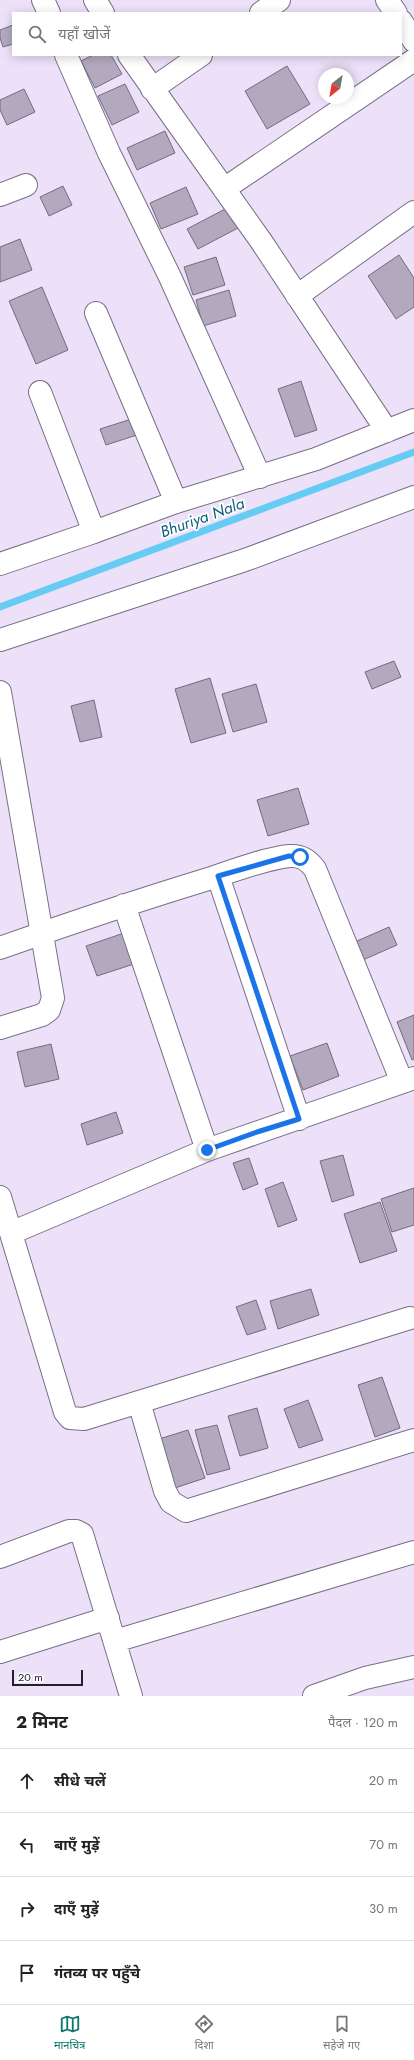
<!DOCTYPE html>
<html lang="hi">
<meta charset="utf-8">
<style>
:root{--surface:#fff;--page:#f6f6f6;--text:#222;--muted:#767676;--line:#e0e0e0;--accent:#0f766e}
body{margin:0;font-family:Jost,"Noto Sans Devanagari",sans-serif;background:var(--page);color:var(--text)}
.compass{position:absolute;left:318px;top:68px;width:36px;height:36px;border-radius:50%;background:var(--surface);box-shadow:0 2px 10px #0003;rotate:211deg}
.scale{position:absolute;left:12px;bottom:10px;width:71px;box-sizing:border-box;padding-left:4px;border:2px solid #242028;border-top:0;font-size:11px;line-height:14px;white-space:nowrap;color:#242028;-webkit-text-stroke:3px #fff;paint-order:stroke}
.stop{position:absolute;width:12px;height:12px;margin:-9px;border:3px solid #1a73e8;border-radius:50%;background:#fff}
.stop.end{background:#1a73e8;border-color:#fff;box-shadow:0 1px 4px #0008}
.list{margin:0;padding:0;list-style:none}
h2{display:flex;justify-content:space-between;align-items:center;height:52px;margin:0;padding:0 16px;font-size:17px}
h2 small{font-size:13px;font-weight:400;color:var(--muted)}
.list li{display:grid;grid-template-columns:26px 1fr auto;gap:12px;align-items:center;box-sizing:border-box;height:64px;padding:0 16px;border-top:1px solid var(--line)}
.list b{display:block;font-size:15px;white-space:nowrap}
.list em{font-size:13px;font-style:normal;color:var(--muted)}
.icon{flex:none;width:22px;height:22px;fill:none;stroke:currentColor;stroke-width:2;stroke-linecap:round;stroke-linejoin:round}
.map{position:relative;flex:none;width:414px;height:1696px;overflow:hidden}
.search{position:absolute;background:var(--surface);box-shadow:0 2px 10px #0003;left:12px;right:12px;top:12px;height:44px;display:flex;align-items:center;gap:10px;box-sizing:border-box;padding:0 14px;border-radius:0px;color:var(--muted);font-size:15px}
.sheet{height:308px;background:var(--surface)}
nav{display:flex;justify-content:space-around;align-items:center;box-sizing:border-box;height:56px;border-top:1px solid var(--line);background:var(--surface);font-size:11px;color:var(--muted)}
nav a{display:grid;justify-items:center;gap:2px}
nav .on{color:var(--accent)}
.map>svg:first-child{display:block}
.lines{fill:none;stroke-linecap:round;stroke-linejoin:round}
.stream{stroke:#66ccf4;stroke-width:7}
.building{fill:#b3a9bf;stroke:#746b7f}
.minor-casing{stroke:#786f84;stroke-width:24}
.minor{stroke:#fff;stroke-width:22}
.route{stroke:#1a73e8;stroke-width:5}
.labels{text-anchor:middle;stroke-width:3.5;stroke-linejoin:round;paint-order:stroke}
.water-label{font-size:16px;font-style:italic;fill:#0c607b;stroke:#fff}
</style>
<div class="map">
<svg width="414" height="1696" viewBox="0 0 414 1696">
<rect width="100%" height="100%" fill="#ece1f9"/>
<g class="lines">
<path class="stream" d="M 0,607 L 414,452"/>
</g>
<path class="building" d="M 13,25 L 13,44 L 3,47 L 0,38 L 0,30 Z
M 93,55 L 111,55 L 122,74 L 95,88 L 81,61 Z
M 287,66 L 310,104 L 267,129 L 245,91 Z
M 125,84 L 139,112 L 112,125 L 98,96 Z
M 24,89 L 35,112 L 7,125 L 0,110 L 0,100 Z
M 165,131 L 175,153 L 137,170 L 127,148 Z
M 63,186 L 72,205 L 49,216 L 40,197 Z
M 186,187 L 198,214 L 161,229 L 150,203 Z
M 227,208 L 238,228 L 198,249 L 187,229 Z
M 20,239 L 32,270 L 0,282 L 0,247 Z
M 399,255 L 414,278 L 414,307 L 396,319 L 368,276 Z
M 216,257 L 225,285 L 193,295 L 184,267 Z
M 42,287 L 68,350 L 36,364 L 9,301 Z
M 229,290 L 236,316 L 203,326 L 196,300 Z
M 301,381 L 317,430 L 295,437 L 278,389 Z
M 138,417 L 143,433 L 106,445 L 100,429 Z
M 394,661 L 401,677 L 372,689 L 365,672 Z
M 210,678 L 226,733 L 191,743 L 175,689 Z
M 256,684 L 267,722 L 233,732 L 222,694 Z
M 94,700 L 102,737 L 80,742 L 71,706 Z
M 298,788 L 309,824 L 268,836 L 257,800 Z
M 389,927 L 397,945 L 356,963 L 348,945 Z
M 127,932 L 137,963 L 97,976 L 86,946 Z
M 414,1015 L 414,1059 L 412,1060 L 397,1022 Z
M 327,1043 L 339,1076 L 303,1090 L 290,1056 Z
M 51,1044 L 59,1079 L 25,1087 L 17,1052 Z
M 116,1112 L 123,1133 L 87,1145 L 81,1124 Z
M 343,1155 L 354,1195 L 332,1202 L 320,1161 Z
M 249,1158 L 258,1184 L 243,1190 L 233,1163 Z
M 283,1182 L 297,1220 L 278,1227 L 265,1189 Z
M 414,1188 L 414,1225 L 392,1232 L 381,1199 Z
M 380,1202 L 397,1251 L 360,1263 L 344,1214 Z
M 311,1289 L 319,1315 L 278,1329 L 270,1301 Z
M 256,1300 L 266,1329 L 247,1335 L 236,1307 Z
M 382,1377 L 400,1428 L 375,1437 L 358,1385 Z
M 308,1400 L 323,1440 L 299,1448 L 284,1409 Z
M 257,1408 L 268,1448 L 240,1456 L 228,1416 Z
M 217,1425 L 230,1469 L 207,1475 L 195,1430 Z
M 188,1430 L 205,1478 L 175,1488 L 159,1439 Z"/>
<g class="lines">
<defs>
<path id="minor" d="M 43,0 L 49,13
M 95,0 L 103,13
M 387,0 L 396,13
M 261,13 L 279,0
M 401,21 L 414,41
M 66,55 L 109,153 L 170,277 L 260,477
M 129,55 L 261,241 L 387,431
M 152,89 L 201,55
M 224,189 L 414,60
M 0,195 L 26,185
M 297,296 L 414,212
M 96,313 L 176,502
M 40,392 L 94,532
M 0,564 L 94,532 L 176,502 L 316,459 L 414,420
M 0,640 L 245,560 L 414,497
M 0,692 L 53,998 L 49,1010 L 42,1015 L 0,1028
M 218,876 L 299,1119
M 124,905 L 207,1150
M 0,948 C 68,924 136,901 205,880 C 230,872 263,859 289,856 C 301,855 308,860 315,869 L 402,1082
M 0,1197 L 65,1412 L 70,1418 L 84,1419 L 410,1318
M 11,1233 L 207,1150 L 414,1078
M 139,1402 L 165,1491 L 171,1502 L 186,1511 L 414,1440
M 0,1557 L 69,1531 L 76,1531 L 82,1534 L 131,1696
M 115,1641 L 414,1552
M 0,1652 L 108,1618
M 314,1696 L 365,1678 L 414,1667"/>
</defs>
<use href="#minor" class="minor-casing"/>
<use href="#minor" class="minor"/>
</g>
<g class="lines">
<path class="route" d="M 207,1150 L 257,1132 L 299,1119 L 218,876 L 289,856 L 300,857"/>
</g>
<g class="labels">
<g class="water-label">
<text transform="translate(202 517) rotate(-20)" y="6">Bhuriya Nala</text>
</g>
</g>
</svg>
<svg class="compass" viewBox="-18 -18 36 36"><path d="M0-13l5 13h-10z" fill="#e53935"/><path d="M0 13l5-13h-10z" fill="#767676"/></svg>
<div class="scale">20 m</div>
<div class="stop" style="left:300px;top:857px"></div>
<div class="stop end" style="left:207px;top:1150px"></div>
<div class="search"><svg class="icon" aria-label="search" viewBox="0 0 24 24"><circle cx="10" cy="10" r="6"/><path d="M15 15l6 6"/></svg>यहाँ खोजें</div>
</div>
<section class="sheet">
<h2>2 मिनट<small>पैदल · 120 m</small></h2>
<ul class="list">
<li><svg class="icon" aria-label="ahead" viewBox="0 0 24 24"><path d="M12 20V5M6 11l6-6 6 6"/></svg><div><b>सीधे चलें</b></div><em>20 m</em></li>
<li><svg class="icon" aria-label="left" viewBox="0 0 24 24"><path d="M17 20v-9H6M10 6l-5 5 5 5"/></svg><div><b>बाएँ मुड़ें</b></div><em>70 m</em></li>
<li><svg class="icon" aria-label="right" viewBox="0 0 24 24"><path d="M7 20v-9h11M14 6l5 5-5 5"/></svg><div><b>दाएँ मुड़ें</b></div><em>30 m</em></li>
<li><svg class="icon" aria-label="arrive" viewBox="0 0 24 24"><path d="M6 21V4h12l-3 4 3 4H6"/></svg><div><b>गंतव्य पर पहुँचे</b></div></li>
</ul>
</section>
<nav>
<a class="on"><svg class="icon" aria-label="map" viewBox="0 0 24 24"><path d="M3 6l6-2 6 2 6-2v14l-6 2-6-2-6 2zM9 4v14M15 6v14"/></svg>मानचित्र</a>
<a><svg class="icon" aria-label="directions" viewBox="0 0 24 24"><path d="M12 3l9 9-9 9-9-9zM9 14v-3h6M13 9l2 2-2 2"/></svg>दिशा</a>
<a><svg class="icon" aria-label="saved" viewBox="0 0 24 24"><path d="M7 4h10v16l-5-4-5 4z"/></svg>सहेजे गए</a>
</nav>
